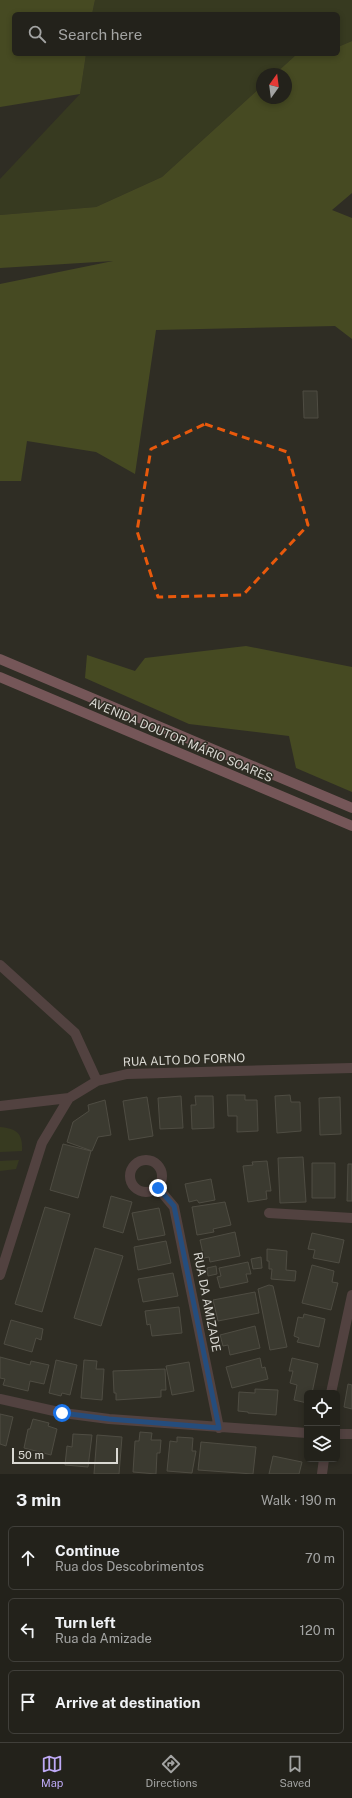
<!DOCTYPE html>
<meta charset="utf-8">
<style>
:root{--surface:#23221b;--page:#2f2f28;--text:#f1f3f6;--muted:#a3a4a3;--line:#403f3a;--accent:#bea9f5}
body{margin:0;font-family:"Public Sans",sans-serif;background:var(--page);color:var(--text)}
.controls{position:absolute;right:12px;bottom:12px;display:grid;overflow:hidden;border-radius:6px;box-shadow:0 2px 6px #0003}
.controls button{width:36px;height:36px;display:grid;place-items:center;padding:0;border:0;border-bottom:1px solid var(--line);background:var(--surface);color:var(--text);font:20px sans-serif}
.compass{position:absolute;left:256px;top:68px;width:36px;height:36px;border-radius:50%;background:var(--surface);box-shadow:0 2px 6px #0003;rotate:14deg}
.scale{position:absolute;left:12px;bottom:10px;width:106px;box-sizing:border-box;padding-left:4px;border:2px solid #dad9d3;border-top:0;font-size:11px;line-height:14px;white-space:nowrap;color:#dad9d3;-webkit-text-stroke:3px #2f2d24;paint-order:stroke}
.stop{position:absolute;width:12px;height:12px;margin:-9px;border:3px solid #1a73e8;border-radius:50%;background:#fff}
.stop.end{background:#1a73e8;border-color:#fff;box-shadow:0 1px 4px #0008}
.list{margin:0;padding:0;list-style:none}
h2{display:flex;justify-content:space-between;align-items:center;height:52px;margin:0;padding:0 16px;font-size:17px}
h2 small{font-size:13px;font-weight:400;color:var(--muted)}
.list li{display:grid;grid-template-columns:26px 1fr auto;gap:12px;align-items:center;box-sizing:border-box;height:64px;margin:0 8px 8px;padding:0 8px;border:1px solid var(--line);border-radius:6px}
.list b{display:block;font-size:15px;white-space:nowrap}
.list p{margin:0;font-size:13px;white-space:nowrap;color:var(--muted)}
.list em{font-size:13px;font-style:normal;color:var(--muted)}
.icon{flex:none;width:22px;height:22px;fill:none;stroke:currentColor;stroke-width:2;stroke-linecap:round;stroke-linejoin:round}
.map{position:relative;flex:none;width:352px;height:1474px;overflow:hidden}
.search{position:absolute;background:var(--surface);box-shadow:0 2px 6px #0003;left:12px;right:12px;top:12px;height:44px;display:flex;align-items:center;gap:10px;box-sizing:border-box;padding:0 14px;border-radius:6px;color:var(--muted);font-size:15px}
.sheet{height:268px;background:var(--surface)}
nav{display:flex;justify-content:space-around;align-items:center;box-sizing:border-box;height:56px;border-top:1px solid var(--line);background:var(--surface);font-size:11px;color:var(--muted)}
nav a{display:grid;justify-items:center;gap:2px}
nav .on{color:var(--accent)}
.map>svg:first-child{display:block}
.green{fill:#41491b}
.forest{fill:#626d21}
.building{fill:#4b493f;stroke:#747267}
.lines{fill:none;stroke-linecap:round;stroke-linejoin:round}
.minor{stroke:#7d5b63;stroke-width:10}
.major{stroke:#cb8898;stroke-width:10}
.route{stroke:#1a73e8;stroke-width:5}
.marked{fill:none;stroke:#e8590c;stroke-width:3;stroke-dasharray:8 5;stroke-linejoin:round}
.labels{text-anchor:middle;stroke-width:3;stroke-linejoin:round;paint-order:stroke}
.street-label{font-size:12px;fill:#dad9d3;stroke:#2f2d24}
</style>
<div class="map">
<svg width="352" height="1474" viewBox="0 0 352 1474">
<rect width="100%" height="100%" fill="#2f2d24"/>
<path class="green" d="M 95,0 L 352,0 L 352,41 L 338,47 L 338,14 L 92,14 Z
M 86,54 L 297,54 L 275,74 L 262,74 L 262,86 L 162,177 L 96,207 L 0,215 L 0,179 L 80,94 Z
M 0,1127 C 17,1129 23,1133 22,1151 L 0,1152 Z
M 19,1160 L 16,1169 L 0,1171 L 0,1161 Z"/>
<path class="forest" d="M 0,0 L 95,0 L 92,14 L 14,14 L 14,54 L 86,54 L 80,94 L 0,107 Z
M 352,41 L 352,193 L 332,210 L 352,218 L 352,339 L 335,326 L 156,330 L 135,474 L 96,452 L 27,441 L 21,481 L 0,481 L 0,284 L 113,261 L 0,268 L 0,215 L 96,207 L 162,177 L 262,86 L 262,98 L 286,98 L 286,74 L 275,74 L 297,54 L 338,54 L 338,47 Z
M 246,646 L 352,667 L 352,792 L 296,768 L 289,736 L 189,724 L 85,678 L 87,655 L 135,671 L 145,658 Z"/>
<path class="building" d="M 303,391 L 317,391 L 318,418 L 304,418 Z
M 227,1095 L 245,1095 L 245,1100 L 257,1100 L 258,1131 L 237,1132 L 237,1116 L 228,1116 Z
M 290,1095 L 291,1102 L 300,1102 L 301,1131 L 277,1133 L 275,1096 Z
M 181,1096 L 183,1128 L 160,1129 L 158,1098 Z
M 195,1096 L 213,1096 L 214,1128 L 192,1129 L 191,1105 L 196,1105 Z
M 147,1097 L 153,1136 L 129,1140 L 123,1101 Z
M 340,1097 L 341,1134 L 320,1135 L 319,1098 Z
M 105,1100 L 111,1135 L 98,1137 L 92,1151 L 67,1142 L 73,1122 L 89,1111 L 88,1105 Z
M 63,1144 L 91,1151 L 78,1198 L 50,1190 Z
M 303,1157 L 306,1202 L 280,1203 L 278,1158 Z
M 267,1161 L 271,1191 L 266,1191 L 267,1199 L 248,1202 L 243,1166 L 253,1165 L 252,1162 Z
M 312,1163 L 335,1163 L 335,1198 L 312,1198 Z
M 348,1164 L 352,1164 L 352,1201 L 347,1201 Z
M 211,1179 L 215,1200 L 199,1203 L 197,1200 L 189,1202 L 185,1184 Z
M 111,1196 L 132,1202 L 123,1233 L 103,1227 Z
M 225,1202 L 231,1225 L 213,1229 L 214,1232 L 197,1235 L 192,1207 Z
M 45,1207 L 70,1214 L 42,1312 L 15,1304 Z
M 159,1208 L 165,1235 L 138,1240 L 132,1213 Z
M 235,1232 L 240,1256 L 210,1262 L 209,1257 L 204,1258 L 200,1240 Z
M 312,1233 L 344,1240 L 339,1263 L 313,1258 L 315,1250 L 308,1249 Z
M 166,1241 L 171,1263 L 138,1270 L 134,1247 Z
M 95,1248 L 123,1256 L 101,1326 L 74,1318 Z
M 267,1249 L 287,1251 L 286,1270 L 296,1271 L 295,1281 L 271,1279 L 272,1269 L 269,1269 L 269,1261 L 267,1261 Z
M 261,1257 L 262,1268 L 253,1269 L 251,1259 Z
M 248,1262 L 251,1274 L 246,1274 L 248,1282 L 220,1288 L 217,1277 L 221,1276 L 219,1268 Z
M 312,1265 L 334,1271 L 332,1282 L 338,1283 L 331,1310 L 302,1303 Z
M 216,1266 L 217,1274 L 208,1276 L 207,1268 Z
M 173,1273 L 178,1296 L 143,1302 L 138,1279 Z
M 269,1285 L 273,1286 L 287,1347 L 270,1350 L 258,1289 Z
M 255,1292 L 259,1313 L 218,1321 L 213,1300 Z
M 179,1307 L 182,1333 L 152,1336 L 150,1324 L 147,1325 L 145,1311 Z
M 304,1314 L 325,1319 L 319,1347 L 297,1342 L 299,1338 L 294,1336 L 298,1317 L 303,1318 Z
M 11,1320 L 43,1329 L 41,1340 L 36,1338 L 32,1352 L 4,1344 Z
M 255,1326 L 260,1348 L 230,1355 L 228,1345 L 223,1346 L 220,1335 Z
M 0,1357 L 30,1365 L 31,1361 L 49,1365 L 44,1384 L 30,1381 L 28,1391 L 3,1385 L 5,1379 L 0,1378 Z
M 260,1358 L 262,1368 L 265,1367 L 268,1379 L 232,1388 L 226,1367 Z
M 292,1358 L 318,1364 L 312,1393 L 307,1393 L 307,1403 L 294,1400 L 297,1385 L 290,1383 L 293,1371 L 289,1371 Z
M 56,1360 L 77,1365 L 70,1395 L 62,1393 L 61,1396 L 49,1393 Z
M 84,1360 L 97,1361 L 96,1369 L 104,1369 L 102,1400 L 81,1398 Z
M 189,1362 L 194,1391 L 172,1395 L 166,1366 Z
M 165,1369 L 166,1390 L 161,1390 L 161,1397 L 116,1400 L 116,1393 L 114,1393 L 113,1371 Z
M 348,1384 L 352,1385 L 352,1409 L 344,1407 Z
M 255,1389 L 278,1390 L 276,1415 L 248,1413 L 248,1412 L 238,1411 L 239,1392 L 255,1393 Z
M 0,1414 L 13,1417 L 6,1446 L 0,1444 Z
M 33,1419 L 49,1423 L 48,1426 L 57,1429 L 51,1455 L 24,1448 L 28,1429 L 30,1429 Z
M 140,1432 L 152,1433 L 151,1440 L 161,1440 L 160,1453 L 157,1453 L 156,1474 L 133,1472 L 135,1441 L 139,1441 Z
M 73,1434 L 92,1435 L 88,1467 L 65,1465 L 67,1446 L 72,1447 Z
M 97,1435 L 122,1437 L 119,1474 L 94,1474 Z
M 177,1437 L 193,1438 L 192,1451 L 196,1451 L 192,1473 L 167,1471 L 170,1441 L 177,1442 Z
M 201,1442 L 256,1447 L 253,1474 L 198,1470 Z
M 273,1456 L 302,1462 L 299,1474 L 269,1474 Z"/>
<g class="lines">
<path class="minor" d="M 0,965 L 75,1033 L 97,1081
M 0,1106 L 69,1098
M130 1176a16 16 0 1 1 32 0a16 16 0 1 1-32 0Z
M 158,1188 L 174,1207 L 219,1428
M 269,1213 L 352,1218
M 0,1275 L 42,1143 L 69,1098 L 97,1081 L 127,1074 L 352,1068
M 331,1393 L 352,1295
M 0,1399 L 63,1413 L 109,1419 L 307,1433
M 337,1434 L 352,1434
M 322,1474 L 324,1459"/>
<path class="major" d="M 0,659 L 352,808
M 0,677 L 352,826"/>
</g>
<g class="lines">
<path class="route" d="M 62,1413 L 109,1419 L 219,1428 L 174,1206 L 158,1188"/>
</g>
<path d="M0 0H352V1474H0ZM 205,424 L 287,452 L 308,525 L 243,595 L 158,597 L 137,531 L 151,449 Z" fill="#2f2d24" fill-opacity=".55" fill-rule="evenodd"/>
<path class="marked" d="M 205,424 L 287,452 L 308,525 L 243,595 L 158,597 L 137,531 L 151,449 Z"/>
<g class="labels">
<g class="street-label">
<text transform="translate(181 740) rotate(23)" y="4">AVENIDA DOUTOR MÁRIO SOARES</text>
<text transform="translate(184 1060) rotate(-2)" y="4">RUA ALTO DO FORNO</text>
<text transform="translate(207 1302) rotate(79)" y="4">RUA DA AMIZADE</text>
</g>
</g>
</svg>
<div class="controls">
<button><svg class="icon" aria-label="locate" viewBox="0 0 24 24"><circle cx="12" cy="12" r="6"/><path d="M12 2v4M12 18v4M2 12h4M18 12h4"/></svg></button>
<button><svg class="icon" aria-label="layers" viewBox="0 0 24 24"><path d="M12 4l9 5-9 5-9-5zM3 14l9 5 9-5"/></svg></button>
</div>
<svg class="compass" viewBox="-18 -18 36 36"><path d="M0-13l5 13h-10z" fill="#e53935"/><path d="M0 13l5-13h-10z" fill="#a3a4a3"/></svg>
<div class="scale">50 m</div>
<div class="stop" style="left:62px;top:1413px"></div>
<div class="stop end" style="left:158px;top:1188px"></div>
<div class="search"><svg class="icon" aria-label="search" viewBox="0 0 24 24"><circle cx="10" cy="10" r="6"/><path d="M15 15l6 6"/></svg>Search here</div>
</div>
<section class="sheet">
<h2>3 min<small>Walk · 190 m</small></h2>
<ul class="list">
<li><svg class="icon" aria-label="ahead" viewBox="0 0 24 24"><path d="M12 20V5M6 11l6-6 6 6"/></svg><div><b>Continue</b><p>Rua dos Descobrimentos</p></div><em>70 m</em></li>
<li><svg class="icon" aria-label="left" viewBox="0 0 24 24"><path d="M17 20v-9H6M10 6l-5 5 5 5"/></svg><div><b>Turn left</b><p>Rua da Amizade</p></div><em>120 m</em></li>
<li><svg class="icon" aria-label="arrive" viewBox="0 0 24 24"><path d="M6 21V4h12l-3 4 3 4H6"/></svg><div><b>Arrive at destination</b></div></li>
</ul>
</section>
<nav>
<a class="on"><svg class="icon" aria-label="map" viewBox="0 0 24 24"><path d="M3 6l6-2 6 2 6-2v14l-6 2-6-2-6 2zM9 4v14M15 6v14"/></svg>Map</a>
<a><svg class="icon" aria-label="directions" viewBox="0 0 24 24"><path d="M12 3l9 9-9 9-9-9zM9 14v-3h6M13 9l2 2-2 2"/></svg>Directions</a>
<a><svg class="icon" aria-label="saved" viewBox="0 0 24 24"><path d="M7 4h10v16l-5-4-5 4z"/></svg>Saved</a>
</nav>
